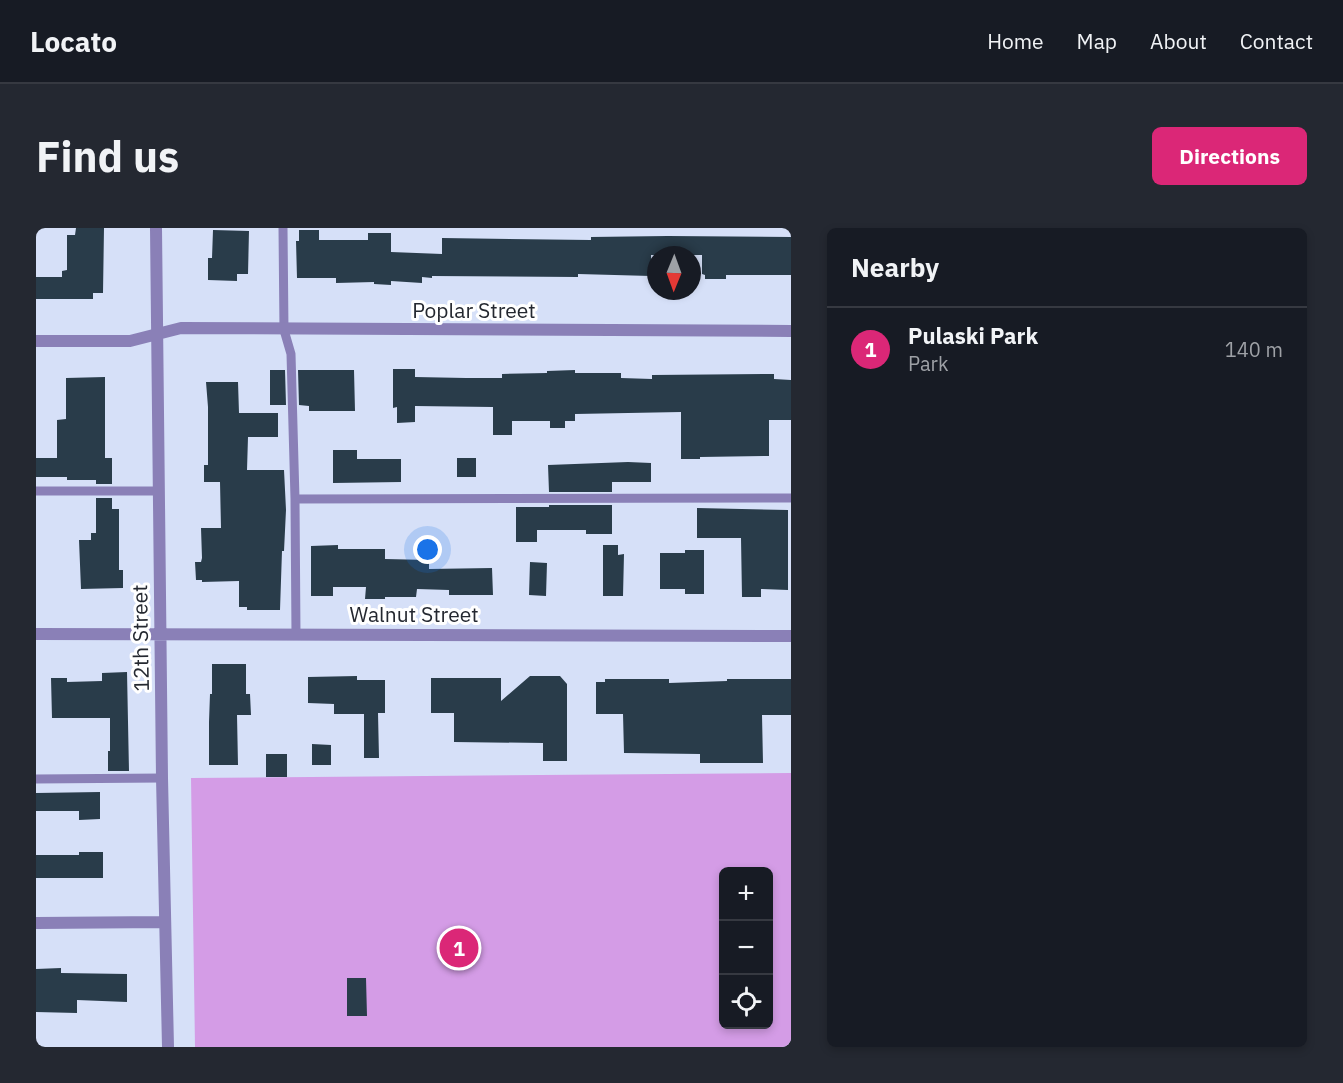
<!DOCTYPE html>
<meta charset="utf-8">
<style>
:root{--surface:#171b24;--page:#242831;--text:#f1f3f6;--muted:#9ea1a6;--line:#363941;--accent:#db2777}
body{margin:0;font-family:"IBM Plex Sans",sans-serif;background:var(--page);color:var(--text)}
.controls{position:absolute;right:18px;bottom:18px;display:grid;overflow:hidden;border-radius:9px;box-shadow:0 3px 9px #0003}
.controls button{width:54px;height:54px;display:grid;place-items:center;padding:0;border:0;border-bottom:2px solid var(--line);background:var(--surface);color:var(--text);font:30px sans-serif}
.compass{position:absolute;left:611px;top:18px;width:54px;height:54px;border-radius:50%;background:var(--surface);box-shadow:0 3px 9px #0003;rotate:181deg}
.you{position:absolute;left:392px;top:322px;width:21px;height:21px;margin:-15px;border:4px solid #fff;border-radius:50%;background:#1a73e8;box-shadow:0 0 0 9px #1a73e833}
.badge{display:grid;place-items:center;width:39px;height:39px;border-radius:50%;background:var(--accent);color:#fff;font-size:20px;font-weight:700}
.pin{position:absolute;translate:-50% -50%;border:3px solid #fff;box-shadow:0 2px 6px #0006}
.list{margin:0;padding:0;list-style:none}
h2{display:flex;justify-content:space-between;align-items:center;height:78px;margin:0;padding:0 24px;font-size:26px}
h2 small{font-size:20px;font-weight:400;color:var(--muted)}
.list li{display:grid;grid-template-columns:39px 1fr auto;gap:18px;align-items:center;box-sizing:border-box;height:84px;padding:0 24px;border-top:2px solid var(--line)}
.list b{display:block;font-size:22px;white-space:nowrap}
.list p{margin:0;font-size:20px;white-space:nowrap;color:var(--muted)}
.list em{font-size:20px;font-style:normal;color:var(--muted)}
.icon{flex:none;width:33px;height:33px;fill:none;stroke:currentColor;stroke-width:2;stroke-linecap:round;stroke-linejoin:round}
.map{position:relative;flex:none;width:755px;height:819px;overflow:hidden;border-radius:9px}
header{display:flex;align-items:center;gap:36px;box-sizing:border-box;height:84px;padding:0 30px;background:var(--surface);border-bottom:2px solid var(--line)}
header strong{font-size:28px}
nav{display:flex;gap:33px;margin-inline-start:auto;font-size:21px}
.intro{display:flex;align-items:center;justify-content:space-between;box-sizing:border-box;height:144px;padding:0 36px}
h1{margin:0;font-size:42px}
.button{padding:15px 27px;border-radius:9px;background:var(--accent);color:#fff;font-size:21px;font-weight:700}
main{display:flex;gap:36px;padding:0 36px}
aside{flex:1;background:var(--surface);border-radius:9px;box-shadow:0 3px 9px #0003}
.map>svg:first-child{display:block}
.green{fill:#d49ce6;fill-rule:evenodd}
.building{fill:#293c4a}
.lines{fill:none;stroke-linecap:round;stroke-linejoin:round}
.lane{stroke:#8a80b7;stroke-width:9}
.street{stroke:#8a80b7;stroke-width:12}
.labels{text-anchor:middle;stroke-width:6;stroke-linejoin:round;paint-order:stroke}
.street-label{font-size:21px;fill:#242830;stroke:#fff}
</style>
<header>
<strong>Locato</strong>
<nav><a>Home</a><a>Map</a><a>About</a><a>Contact</a></nav>
</header>
<div class="intro"><h1>Find us</h1><a class="button">Directions</a></div>
<main>
<div class="map">
<svg width="755" height="819" viewBox="0 0 755 819">
<rect width="100%" height="100%" fill="#d6e0f8"/>
<path class="green" d="M 755,545 L 755,819 L 159,819 L 155,550 ZM 688,644 L 732,644 L 732,796 L 688,796 Z"/>
<path class="building" d="M 40,0 L 68,0 L 67,65 L 57,65 L 57,71 L 0,71 L 0,49 L 26,49 L 26,43 L 31,42 L 31,7 L 39,7 Z
M 177,2 L 213,3 L 212,46 L 201,46 L 201,53 L 172,52 L 172,30 L 176,30 Z
M 263,2 L 283,2 L 283,12 L 332,12 L 332,5 L 355,5 L 355,24 L 406,26 L 406,10 L 555,12 L 555,9 L 632,8 L 755,9 L 755,47 L 690,47 L 690,51 L 669,51 L 669,47 L 666,46 L 666,27 L 615,27 L 615,48 L 542,46 L 542,49 L 396,48 L 396,50 L 386,49 L 386,55 L 355,53 L 355,57 L 338,56 L 338,54 L 300,55 L 300,50 L 261,50 L 260,13 L 263,13 Z
M 357,141 L 379,141 L 379,149 L 430,150 L 466,150 L 466,146 L 511,145 L 511,143 L 539,142 L 539,145 L 585,145 L 585,150 L 616,151 L 616,147 L 738,146 L 738,151 L 755,152 L 755,192 L 733,192 L 733,228 L 664,229 L 664,231 L 645,231 L 645,184 L 539,186 L 539,193 L 529,193 L 529,200 L 514,200 L 514,193 L 476,193 L 476,207 L 457,207 L 457,179 L 379,178 L 379,194 L 361,195 L 361,179 L 357,180 Z
M 234,142 L 249,142 L 250,177 L 234,177 Z
M 262,142 L 318,142 L 319,183 L 273,183 L 273,178 L 263,177 Z
M 69,149 L 69,230 L 76,230 L 76,256 L 60,256 L 60,252 L 31,252 L 31,249 L 0,249 L 0,230 L 21,230 L 21,192 L 30,191 L 30,150 Z
M 170,154 L 202,154 L 203,185 L 242,185 L 242,209 L 212,209 L 211,242 L 248,242 L 250,282 L 248,323 L 246,323 L 244,382 L 211,382 L 211,379 L 203,379 L 203,353 L 166,354 L 166,352 L 160,352 L 159,334 L 165,334 L 166,330 L 165,300 L 185,300 L 184,254 L 168,254 L 168,237 L 172,237 L 172,179 Z
M 297,222 L 321,222 L 321,231 L 365,231 L 365,254 L 297,255 Z
M 421,230 L 440,230 L 440,249 L 421,249 Z
M 592,234 L 615,235 L 615,254 L 576,254 L 576,264 L 513,264 L 512,237 Z
M 60,270 L 76,270 L 76,281 L 83,281 L 83,342 L 87,342 L 87,360 L 45,361 L 43,312 L 55,312 L 55,305 L 60,305 Z
M 513,277 L 576,277 L 576,306 L 550,306 L 550,302 L 501,302 L 501,314 L 480,314 L 480,279 L 513,279 Z
M 661,280 L 752,282 L 752,362 L 725,361 L 725,369 L 706,369 L 705,310 L 661,310 Z
M 302,317 L 302,321 L 349,321 L 349,331 L 393,332 L 393,341 L 456,340 L 457,367 L 413,367 L 413,362 L 381,361 L 380,369 L 349,369 L 349,371 L 329,371 L 330,359 L 297,359 L 297,368 L 275,368 L 275,318 Z
M 567,317 L 582,317 L 582,327 L 588,326 L 587,368 L 567,368 Z
M 649,322 L 668,322 L 668,366 L 649,366 L 649,361 L 624,361 L 624,325 L 649,325 Z
M 494,334 L 511,335 L 510,368 L 493,367 Z
M 176,436 L 210,436 L 210,466 L 214,466 L 215,487 L 201,487 L 202,537 L 173,537 L 173,494 L 174,466 L 176,466 Z
M 91,444 L 93,543 L 72,543 L 72,523 L 74,523 L 74,490 L 16,490 L 15,450 L 31,450 L 31,454 L 66,453 L 66,445 Z
M 321,448 L 321,452 L 349,452 L 349,485 L 342,485 L 343,530 L 328,530 L 328,486 L 298,486 L 298,476 L 272,475 L 272,449 Z
M 494,448 L 524,448 L 531,456 L 531,533 L 507,533 L 507,515 L 418,514 L 418,485 L 395,485 L 395,450 L 465,450 L 465,473 Z
M 569,451 L 633,451 L 633,455 L 691,453 L 691,451 L 755,451 L 755,487 L 726,487 L 727,535 L 664,535 L 664,526 L 588,525 L 587,486 L 560,486 L 560,454 L 569,454 Z
M 276,516 L 295,517 L 295,537 L 276,537 Z
M 230,526 L 251,526 L 251,549 L 230,549 Z
M 64,564 L 64,591 L 43,592 L 43,583 L 0,583 L 0,565 Z
M 43,624 L 67,624 L 67,650 L 0,650 L 0,627 L 43,627 Z
M 25,740 L 25,745 L 91,746 L 91,774 L 41,772 L 41,785 L 0,784 L 0,741 Z
M 311,750 L 330,750 L 331,788 L 311,788 Z"/>
<g class="lines">
<path class="lane" d="M 247,0 L 248,102 L 255,126 L 259,271
M 0,263 L 123,263
M 260,406 L 259,271 L 755,270
M 0,551 L 126,550"/>
<path class="street" d="M 120,0 L 126,550 L 132,819
M 0,113 L 94,113 L 145,100 L 755,103
M 0,406 L 755,408
M 0,695 L 129,694"/>
</g>
<g class="labels">
<g class="street-label">
<text x="438" y="90">Poplar Street</text>
<text x="378" y="394">Walnut Street</text>
<text transform="translate(105 410) rotate(-91)" y="7">12th Street</text>
</g>
</g>
</svg>
<div class="controls">
<button>+</button>
<button>−</button>
<button><svg class="icon" aria-label="locate" viewBox="0 0 24 24"><circle cx="12" cy="12" r="6"/><path d="M12 2v4M12 18v4M2 12h4M18 12h4"/></svg></button>
</div>
<svg class="compass" viewBox="-18 -18 36 36"><path d="M0-13l5 13h-10z" fill="#e53935"/><path d="M0 13l5-13h-10z" fill="#9ea1a6"/></svg>
<div class="you"></div>
<div class="pin badge" style="left:423px;top:720px">1</div>
</div>
<aside>
<h2>Nearby<small></small></h2>
<ul class="list">
<li><span class="badge">1</span><div><b>Pulaski Park</b><p>Park</p></div><em>140 m</em></li>
</ul>
</aside>
</main>
